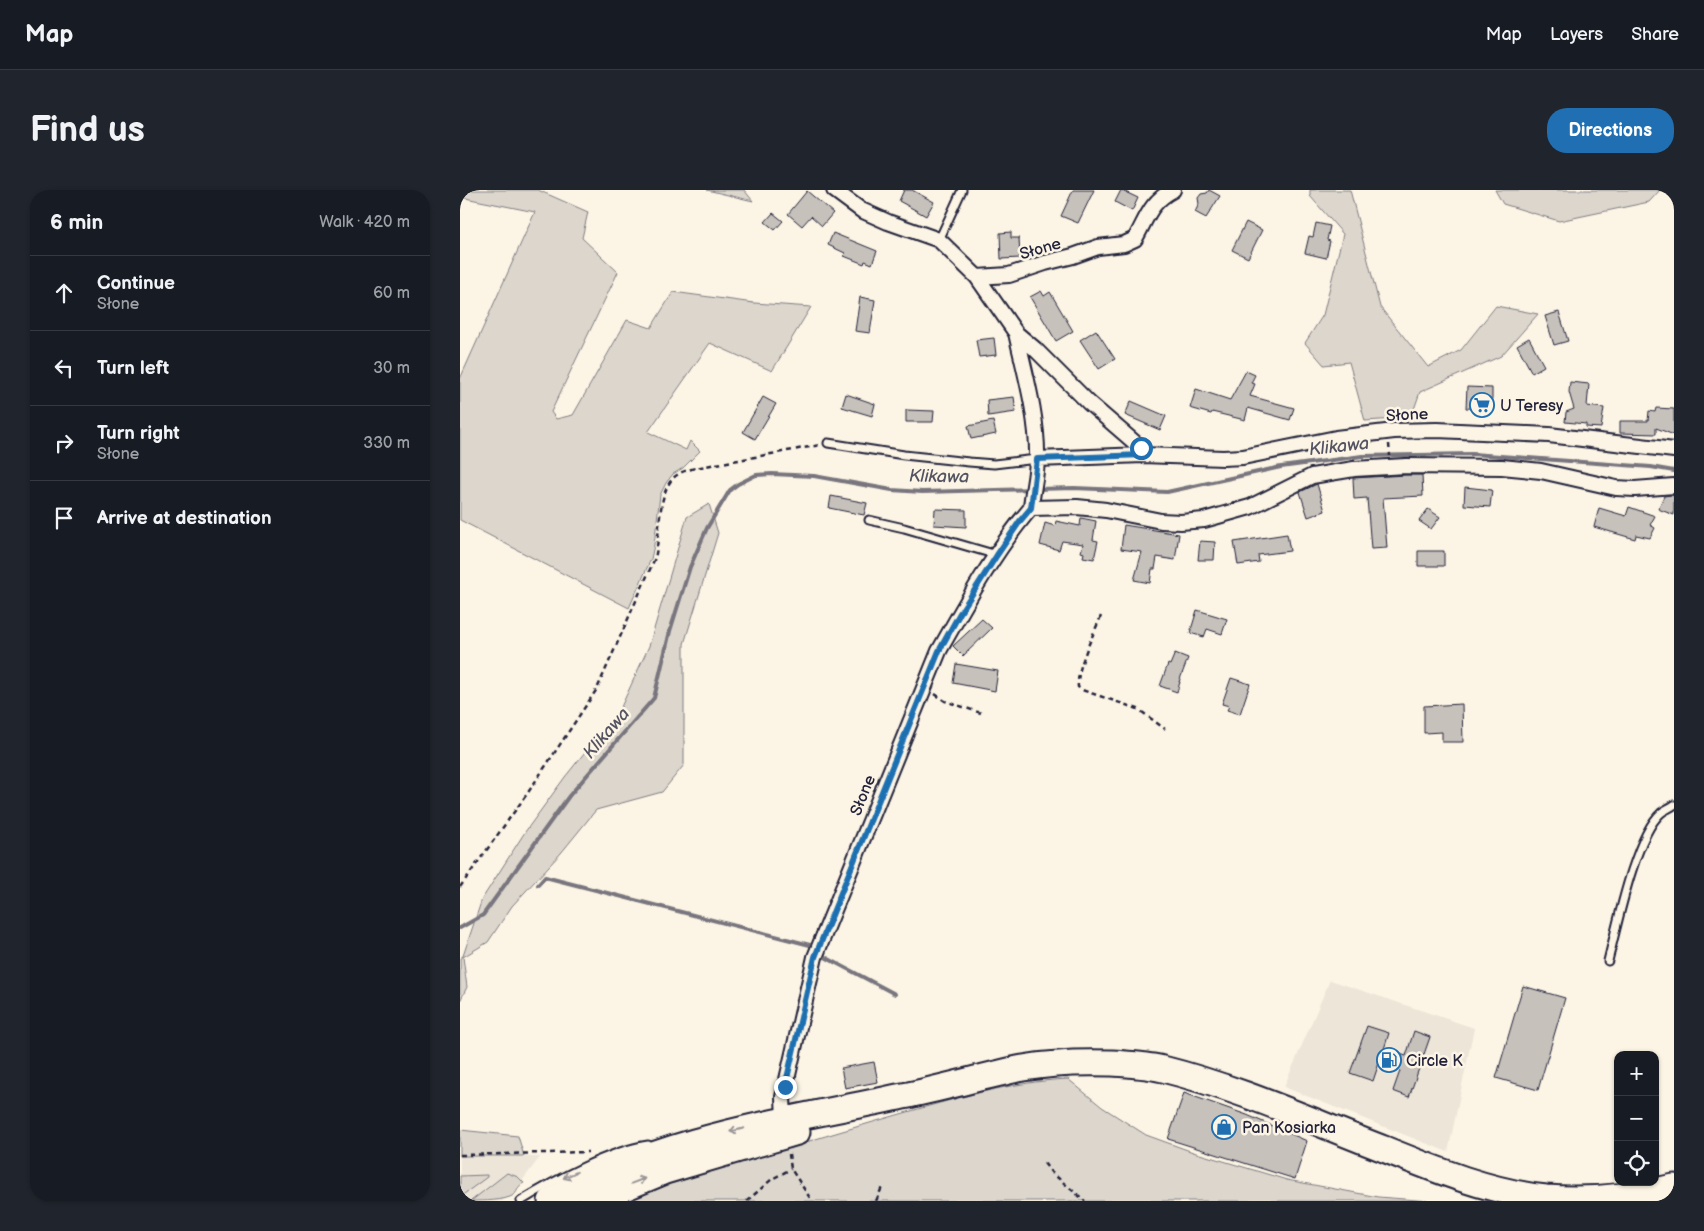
<!DOCTYPE html>
<meta charset="utf-8">
<style>
:root{--surface:#171b24;--page:#20242c;--text:#f1f3f6;--muted:#9ea1a6;--line:#363941;--accent:#1f6fb2}
body{margin:0;font-family:"Balsamiq Sans",sans-serif;background:var(--page);color:var(--text)}
.controls{position:absolute;right:15px;bottom:15px;display:grid;overflow:hidden;border-radius:10px;box-shadow:0 1px 4px #0004}
.controls button{width:45px;height:45px;display:grid;place-items:center;padding:0;border:0;border-bottom:1px solid var(--line);background:var(--surface);color:var(--text);font:25px sans-serif}
.stop{position:absolute;width:15px;height:15px;margin:-11px;border:4px solid #1f6fb2;border-radius:50%;background:#fff}
.stop.end{background:#1f6fb2;border-color:#fff;box-shadow:0 1px 5px #0008}
.list{margin:0;padding:0;list-style:none}
h2{display:flex;justify-content:space-between;align-items:center;height:65px;margin:0;padding:0 20px;font-size:21px}
h2 small{font-size:16px;font-weight:400;color:var(--muted)}
.list li{display:grid;grid-template-columns:32px 1fr auto;gap:15px;align-items:center;box-sizing:border-box;height:75px;padding:0 20px;border-top:1px solid var(--line)}
.list b{display:block;font-size:19px;white-space:nowrap}
.list p{margin:0;font-size:16px;white-space:nowrap;color:var(--muted)}
.list em{font-size:16px;font-style:normal;color:var(--muted)}
.icon{flex:none;width:28px;height:28px;fill:none;stroke:currentColor;stroke-width:2;stroke-linecap:round;stroke-linejoin:round}
.map{position:relative;flex:none;width:1214px;height:1011px;overflow:hidden;border-radius:20px}
header{display:flex;align-items:center;gap:30px;box-sizing:border-box;height:70px;padding:0 25px;background:var(--surface);border-bottom:1px solid var(--line)}
header strong{font-size:24px}
nav{display:flex;gap:28px;margin-inline-start:auto;font-size:18px}
.intro{display:flex;align-items:center;justify-content:space-between;box-sizing:border-box;height:120px;padding:0 30px}
h1{margin:0;font-size:35px}
.button{padding:12px 22px;border-radius:20px;background:var(--accent);color:#fff;font-size:18px;font-weight:700}
main{display:flex;gap:30px;padding:0 30px}
aside{flex:1;background:var(--surface);border-radius:20px;box-shadow:0 1px 4px #0004}
.map>svg:first-child{display:block}
.built{fill:#ece5d8}
.green{fill:#dcd6cc;stroke:#7f7c84}
.lines{fill:none;stroke-linecap:round;stroke-linejoin:round}
.stream{stroke:#78757e;stroke-width:4}
.building{fill:#c6c1bb;stroke:#22223b}
.lane-casing{stroke:#22223b;stroke-width:11}
.street-casing{stroke:#22223b;stroke-width:18}
.highway-casing{stroke:#22223b;stroke-width:29}
.path{stroke:#22223b;stroke-width:2.5;stroke-dasharray:5 4;stroke-linecap:butt}
.lane{stroke:#fcf5e5;stroke-width:7}
.street{stroke:#fcf5e5;stroke-width:14}
.highway{stroke:#fcf5e5;stroke-width:25}
.oneway{stroke:#9a9698}
.route{stroke:#1f6fb2;stroke-width:6}
.labels{text-anchor:middle;stroke-width:5;stroke-linejoin:round;paint-order:stroke}
.street-label{font-size:16px;fill:#22223b;stroke:#fcf5e5}
.poi-label{font-size:16px;fill:#22223b;stroke:#fcf5e5;text-anchor:start}
.water-label{font-size:18px;font-style:italic;fill:#545362;stroke:#fcf5e5}
</style>
<header>
<strong>Map</strong>
<nav><a>Map</a><a>Layers</a><a>Share</a></nav>
</header>
<div class="intro"><h1>Find us</h1><a class="button">Directions</a></div>
<main>
<aside>
<h2>6 min<small>Walk · 420 m</small></h2>
<ul class="list">
<li><svg class="icon" aria-label="ahead" viewBox="0 0 24 24"><path d="M12 20V5M6 11l6-6 6 6"/></svg><div><b>Continue</b><p>Słone</p></div><em>60 m</em></li>
<li><svg class="icon" aria-label="left" viewBox="0 0 24 24"><path d="M17 20v-9H6M10 6l-5 5 5 5"/></svg><div><b>Turn left</b></div><em>30 m</em></li>
<li><svg class="icon" aria-label="right" viewBox="0 0 24 24"><path d="M7 20v-9h11M14 6l5 5-5 5"/></svg><div><b>Turn right</b><p>Słone</p></div><em>330 m</em></li>
<li><svg class="icon" aria-label="arrive" viewBox="0 0 24 24"><path d="M6 21V4h12l-3 4 3 4H6"/></svg><div><b>Arrive at destination</b></div></li>
</ul>
</aside>
<div class="map">
<svg width="1214" height="1011" viewBox="0 0 1214 1011">
<rect width="100%" height="100%" fill="#fcf5e5"/>
<filter id="ink" filterUnits="userSpaceOnUse"><feTurbulence type="fractalNoise" baseFrequency=".02" numOctaves="2"/><feDisplacementMap in="SourceGraphic" scale="10" xChannelSelector="R" yChannelSelector="G"/><feConvolveMatrix kernelMatrix="1 2 1 2 8 2 1 2 1" color-interpolation-filters="sRGB"/></filter>
<g filter="url(#ink)">
<path class="built" d="M 870,790 L 1014,838 L 988,962 L 824,897 Z
M 0,966 L 80,967 L 53,1003 L 42,1011 L 0,1011 Z"/>
<path class="green" d="M 0,0 L 78,0 L 128,22 L 122,48 L 158,82 L 91,222 L 96,229 L 113,225 L 167,130 L 191,138 L 213,102 L 294,113 L 351,117 L 312,181 L 250,153 L 188,242 L 226,260 L 230,251 L 240,261 L 223,278 L 213,284 L 206,293 L 200,305 L 194,355 L 191,369 L 169,418 L 0,330 L 0,189 L 75,22 L 0,7 Z
M 247,0 L 284,0 L 293,11 Z
M 850,0 L 890,0 L 920,117 L 968,177 L 1001,160 L 1036,116 L 1078,124 L 1041,166 L 960,202 L 951,228 L 905,231 L 889,172 L 864,175 L 845,153 L 863,125 L 883,44 L 850,6 Z
M 1035,0 L 1200,0 L 1189,12 L 1099,31 L 1043,14 Z
M 249,314 L 258,343 L 224,454 L 224,575 L 202,602 L 136,620 L 101,663 L 52,716 L 28,752 L 3,767 L 7,797 L 0,811 L 0,768 L 3,766 L 22,709 L 65,642 L 105,587 L 161,517 L 189,456 L 227,327 Z
M 608,889 L 642,917 L 686,945 L 733,962 L 827,990 L 918,1007 L 971,1011 L 153,1011 C 248,983 342,952 437,925 C 494,909 549,892 608,889 Z
M 0,940 L 58,946 L 64,966 L 0,966 Z
M 47,983 L 58,987 L 64,993 C 57,996 59,1000 54,1005 C 44,1011 24,1011 11,1011 Z
M 27,985 L 27,987 L 0,1007 L 0,986 Z"/>
<g class="lines">
<path class="stream" d="M 78,695 L 85,687 L 350,755
M 0,738 L 23,725 L 109,606 L 194,508 L 210,441 L 230,377 L 247,338 L 270,300 L 278,294 L 296,285 L 312,284 L 354,286 L 432,300 L 462,302 L 614,298 L 707,302 L 821,277 L 902,266 L 1012,264 L 1191,277 L 1214,281
M 365,767 L 435,804"/>
</g>
<path class="building" d="M 444,0 L 452,0 L 474,12 L 466,26 L 439,11 Z
M 613,0 L 634,0 L 618,33 L 601,26 Z
M 661,0 L 678,8 L 672,21 L 655,12 Z
M 749,0 L 760,6 L 746,28 L 735,22 L 739,14 L 738,8 L 741,4 L 747,3 Z
M 347,1 L 373,23 L 362,36 L 351,26 L 342,36 L 328,24 Z
M 313,23 L 323,31 L 315,40 L 305,32 Z
M 786,32 L 802,40 L 788,68 L 772,60 Z
M 856,33 L 870,36 L 867,50 L 870,51 L 866,68 L 845,63 L 849,46 L 853,47 Z
M 551,42 L 551,48 L 559,48 L 560,68 L 541,69 L 540,43 Z
M 373,43 L 417,61 L 412,74 L 405,71 L 404,74 L 384,66 L 385,63 L 368,55 Z
M 581,101 L 584,106 L 590,102 L 613,141 L 596,151 L 570,107 Z
M 400,107 L 415,110 L 410,143 L 395,141 Z
M 1099,122 L 1108,151 L 1094,155 L 1085,126 Z
M 636,140 L 655,169 L 639,179 L 620,150 Z
M 534,148 L 536,165 L 519,167 L 516,150 Z
M 1069,148 L 1084,176 L 1072,183 L 1057,155 Z
M 786,181 L 795,185 L 791,193 L 795,194 L 790,206 L 834,218 L 830,230 L 788,218 L 785,230 L 752,222 L 751,224 L 730,218 L 736,199 L 770,210 Z
M 1110,192 L 1129,194 L 1127,216 L 1144,218 L 1141,238 L 1126,237 L 1126,234 L 1105,232 L 1106,222 L 1114,219 L 1109,202 Z
M 1007,197 L 1032,198 L 1032,219 L 1006,218 Z
M 386,204 L 415,214 L 412,226 L 382,217 Z
M 303,207 L 316,214 L 295,249 L 283,242 Z
M 554,207 L 556,222 L 528,226 L 527,210 Z
M 671,211 L 706,226 L 700,240 L 665,225 Z
M 1196,218 L 1214,219 L 1214,245 L 1196,238 L 1196,244 L 1160,243 L 1160,231 L 1188,231 L 1189,221 L 1195,222 Z
M 446,220 L 474,221 L 473,232 L 446,232 Z
M 533,231 L 536,244 L 511,249 L 508,236 Z
M 946,285 L 962,285 L 963,306 L 923,308 L 927,358 L 911,359 L 907,308 L 894,309 L 893,288 Z
M 857,294 L 865,321 L 848,327 L 840,302 Z
M 1005,297 L 1032,300 L 1030,317 L 1004,315 Z
M 1211,305 L 1214,306 L 1214,325 L 1198,319 L 1204,306 Z
M 371,306 L 407,313 L 404,325 L 369,318 Z
M 1169,317 L 1195,326 L 1190,335 L 1195,338 L 1190,348 L 1176,345 L 1175,349 L 1134,337 L 1139,318 L 1166,326 Z
M 475,319 L 506,320 L 506,337 L 474,335 Z
M 968,319 L 980,327 L 971,339 L 959,331 Z
M 621,328 L 636,331 L 633,350 L 638,351 L 634,369 L 623,367 L 624,363 L 621,362 L 623,354 L 602,351 L 599,360 L 580,355 L 585,333 L 595,336 L 596,331 L 620,336 Z
M 664,335 L 719,344 L 715,370 L 697,367 L 695,379 L 692,379 L 690,393 L 674,390 L 682,362 L 661,359 Z
M 827,344 L 830,361 L 798,365 L 799,372 L 778,375 L 774,352 Z
M 740,351 L 755,352 L 754,370 L 738,370 Z
M 958,361 L 984,361 L 984,376 L 958,376 Z
M 737,420 L 767,429 L 762,444 L 747,439 L 744,447 L 730,443 Z
M 522,429 L 532,438 L 503,466 L 493,456 Z
M 715,463 L 728,468 L 719,492 L 720,492 L 717,502 L 700,496 L 708,474 L 710,475 Z
M 496,474 L 538,481 L 535,501 L 493,493 Z
M 771,488 L 790,494 L 780,524 L 767,520 L 769,516 L 762,514 Z
M 1002,514 L 1003,552 L 982,552 L 982,542 L 964,543 L 964,516 Z
M 1063,796 L 1105,808 L 1078,900 L 1036,888 Z
M 907,836 L 929,843 L 924,859 L 946,866 L 954,841 L 970,847 L 949,907 L 933,901 L 940,881 L 919,873 L 913,891 L 890,883 Z
M 414,872 L 418,892 L 385,898 L 381,878 Z
M 724,903 L 787,925 L 847,951 L 835,989 L 708,949 Z"/>
<g class="lines">
<defs>
<path id="lane" d="M 479,50 L 502,0
M 368,253 L 444,265 L 509,272 L 534,274 L 577,269
M 409,330 L 444,338 L 537,365
M 1148,771 C 1157,736 1175,646 1201,623 C 1204,620 1210,618 1214,615
M 61,1011 C 95,990 149,961 188,955"/>
<path id="street" d="M 374,0 L 401,20 L 428,32 L 479,50 L 517,87 L 556,143 L 575,159 L 629,213 L 681,258 L 683,265
M 517,87 L 549,85 L 585,73 L 613,66 L 638,57 L 664,54 L 675,49 C 687,28 690,12 713,0
M 556,143 C 565,183 578,228 577,268 C 577,285 572,302 571,318
M 577,269 L 683,265 L 763,268 L 783,267 L 876,248 L 934,241 L 977,240 L 1089,245 L 1214,260
M 571,318 L 617,317 L 646,320 L 701,331 L 721,332 L 744,330 L 790,317 L 852,286 L 894,279 L 946,276 L 1042,277 L 1081,281 L 1156,298 L 1175,299 L 1214,296
M 324,929 L 323,907 L 355,767 L 479,461 C 506,413 535,360 571,318"/>
<path id="highway" d="M 91,1011 C 203,947 320,932 443,906 C 484,898 523,886 563,878 C 592,873 622,872 651,873 C 668,874 686,875 703,879 C 779,898 851,931 924,959 C 976,980 1030,1002 1086,1008 C 1129,1011 1173,1007 1214,997
M 133,1011 L 205,981 L 337,942"/>
</defs>
<use href="#lane" class="lane-casing"/>
<use href="#street" class="street-casing"/>
<use href="#highway" class="highway-casing"/>
<path class="path" d="M 929,254 L 930,266
M 641,426 C 634,443 616,479 618,497 L 622,500 L 678,519 L 705,539
M 475,504 L 485,511 L 521,523
M 0,697 L 67,604 L 137,499 L 195,368 C 201,345 196,299 217,285 C 222,281 229,280 235,278 L 360,255
M 329,964 L 331,979 L 352,1011
M 0,965 L 128,962
M 584,973 L 591,982 L 625,1011
M 287,1011 L 312,989 L 331,979
M 416,1011 L 423,995"/>
<use href="#lane" class="lane"/>
<use href="#street" class="street"/>
<use href="#highway" class="highway"/>
</g>
<defs><path id="oneway-shaft" d="M-6 0H5M1.5-3L5.5 0L1.5 3" fill="none" stroke-width="1.6" stroke-linecap="round" stroke-linejoin="round" transform="scale(1.25)"/></defs>
<g class="oneway">
<use href="#oneway-shaft" transform="translate(277 940) rotate(166)"/>
<use href="#oneway-shaft" transform="translate(110 985) rotate(155)"/>
<use href="#oneway-shaft" transform="translate(178 991) rotate(-21)"/>
</g>
</g>
<g class="lines" filter="url(#ink)">
<path class="route" d="M 325,897 L 355,767 L 479,461 L 500,423 L 537,365 L 560,331 L 571,318 L 577,269 L 683,265 L 681,258"/>
</g>
<defs>
<symbol id="supermarket-ring" viewBox="-11 -11 22 22"><circle r="9.5" fill="#fcf5e5" stroke="#1f6fb2" stroke-width="1.5"/><path d="M-6-5.5h2.5l.6 2H6L4.5 2H-2.5L-4.4-4H-6ZM-1.5 3.2a1.3 1.3 0 1 0 .1 0ZM3 3.2a1.3 1.3 0 1 0 .1 0Z" fill="#1f6fb2"/></symbol>
<symbol id="fuel-ring" viewBox="-11 -11 22 22"><circle r="9.5" fill="#fcf5e5" stroke="#1f6fb2" stroke-width="1.5"/><path d="M-5.5-6h7V0h2V4h1.3V-2.5L3-4.5l.8-.8L6-3V5H2.5V1h-1V6h-7ZM-4.2-4.7v3.2H.2V-4.7Z" fill="#1f6fb2"/></symbol>
<symbol id="shop-ring" viewBox="-11 -11 22 22"><circle r="9.5" fill="#fcf5e5" stroke="#1f6fb2" stroke-width="1.5"/><path d="M-5-2.5h2.3a2.7 3.5 0 0 1 5.4 0H5L5.5 6h-11ZM-1.5-2.5h3a1.5 2.3 0 0 0-3 0Z" fill="#1f6fb2"/></symbol>
</defs>
<g fill-rule="evenodd">
<use href="#supermarket-ring" x="1008" y="201" width="28" height="28"/>
<use href="#fuel-ring" x="915" y="856" width="28" height="28"/>
<use href="#shop-ring" x="750" y="923" width="28" height="28"/>
</g>
<g class="labels">
<g class="street-label">
<text transform="translate(580 58) rotate(-16)" y="6">Słone</text>
<text transform="translate(947 224) rotate(-3)" y="6">Słone</text>
<text transform="translate(402 605) rotate(-68)" y="6">Słone</text>
</g>
<g class="poi-label">
<text x="1040" y="221">U Teresy</text>
<text x="946" y="876">Circle K</text>
<text x="782" y="943">Pan Kosiarka</text>
</g>
<g class="water-label">
<text transform="translate(879 256) rotate(-6)" y="6">Klikawa</text>
<text transform="translate(479 286) rotate(1)" y="6">Klikawa</text>
<text transform="translate(146 543) rotate(-49)" y="6">Klikawa</text>
</g>
</g>
</svg>
<div class="controls">
<button>+</button>
<button>−</button>
<button><svg class="icon" aria-label="locate" viewBox="0 0 24 24"><circle cx="12" cy="12" r="6"/><path d="M12 2v4M12 18v4M2 12h4M18 12h4"/></svg></button>
</div>
<div class="stop" style="left:681px;top:258px"></div>
<div class="stop end" style="left:325px;top:897px"></div>
</div>
</main>
